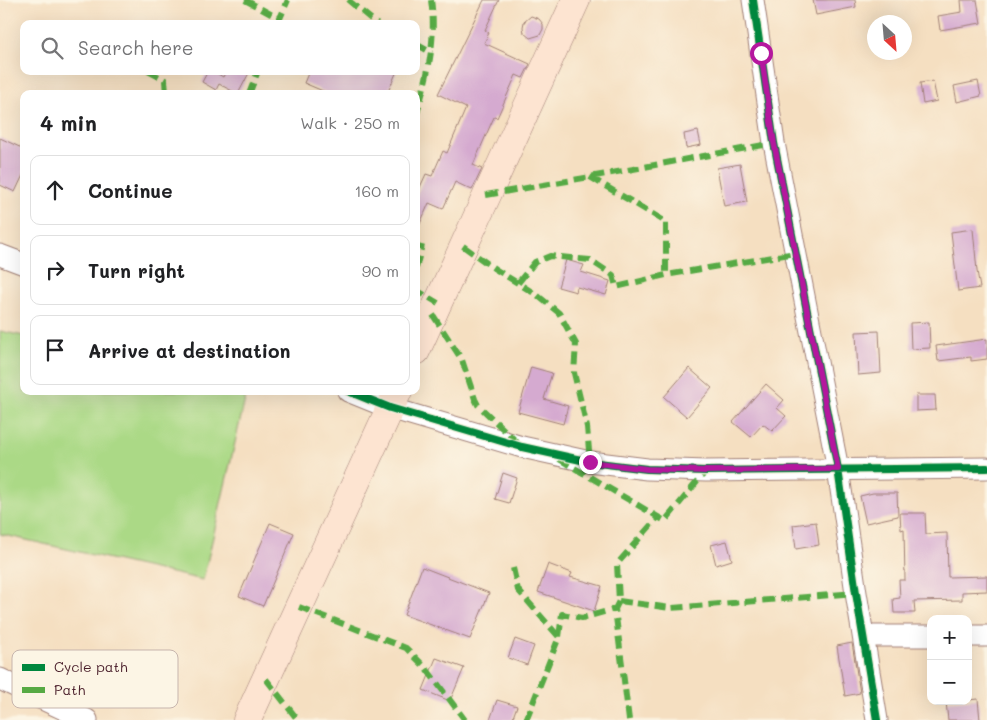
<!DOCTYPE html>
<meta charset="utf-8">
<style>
:root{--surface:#fff;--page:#f2f2f2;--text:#202124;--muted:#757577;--line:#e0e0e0}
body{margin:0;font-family:Mali,sans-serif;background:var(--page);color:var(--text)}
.controls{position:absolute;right:15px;bottom:15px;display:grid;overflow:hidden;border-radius:10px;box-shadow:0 5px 20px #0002}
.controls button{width:45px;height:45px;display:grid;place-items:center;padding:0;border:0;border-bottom:1px solid var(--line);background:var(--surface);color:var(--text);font:25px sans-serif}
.compass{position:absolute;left:867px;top:15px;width:45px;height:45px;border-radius:50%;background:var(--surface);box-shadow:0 5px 20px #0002;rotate:154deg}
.stop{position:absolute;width:15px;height:15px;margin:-11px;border:4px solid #b5179e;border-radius:50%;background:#fff}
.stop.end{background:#b5179e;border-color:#fff;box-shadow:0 1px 5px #0008}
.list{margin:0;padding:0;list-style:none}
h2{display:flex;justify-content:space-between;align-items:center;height:65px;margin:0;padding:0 20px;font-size:21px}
h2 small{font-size:16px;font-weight:400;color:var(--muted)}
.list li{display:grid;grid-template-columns:32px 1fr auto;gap:15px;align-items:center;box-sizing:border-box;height:70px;margin:0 10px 10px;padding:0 10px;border:1px solid var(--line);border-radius:10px}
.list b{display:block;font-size:19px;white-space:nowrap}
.list em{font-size:16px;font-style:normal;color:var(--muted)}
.icon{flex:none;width:28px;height:28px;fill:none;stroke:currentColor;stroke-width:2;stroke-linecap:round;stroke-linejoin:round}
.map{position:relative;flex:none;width:987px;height:720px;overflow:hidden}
.search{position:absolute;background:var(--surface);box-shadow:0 5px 20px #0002;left:20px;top:20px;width:400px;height:55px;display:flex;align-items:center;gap:12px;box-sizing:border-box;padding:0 18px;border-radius:10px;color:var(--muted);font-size:19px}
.panel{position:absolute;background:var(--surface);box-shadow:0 5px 20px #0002;left:20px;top:90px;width:400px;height:305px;border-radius:10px}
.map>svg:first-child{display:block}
.green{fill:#abd986;stroke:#7a7c58}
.building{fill:#d5aad0}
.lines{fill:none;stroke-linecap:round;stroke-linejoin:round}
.minor-casing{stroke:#a07f76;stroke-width:23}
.secondary-casing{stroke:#a07f76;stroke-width:29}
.minor{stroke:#fff;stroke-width:21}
.secondary{stroke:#fde4d1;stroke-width:28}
.quiet{stroke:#57aa44;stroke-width:6;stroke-dasharray:12 6;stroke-linecap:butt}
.cycleway-casing{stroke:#fcf5e5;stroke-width:11}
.cycleway{stroke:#00873e;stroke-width:8}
.route{stroke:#b5179e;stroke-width:6}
.key{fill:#fcf5e5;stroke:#c7b5ad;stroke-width:1}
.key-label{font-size:14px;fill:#4a1f2b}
</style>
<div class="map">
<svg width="987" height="720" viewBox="0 0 987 720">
<rect width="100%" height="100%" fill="#fcf5e5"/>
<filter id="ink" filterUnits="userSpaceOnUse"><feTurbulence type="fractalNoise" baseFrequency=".02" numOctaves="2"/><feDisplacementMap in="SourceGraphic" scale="10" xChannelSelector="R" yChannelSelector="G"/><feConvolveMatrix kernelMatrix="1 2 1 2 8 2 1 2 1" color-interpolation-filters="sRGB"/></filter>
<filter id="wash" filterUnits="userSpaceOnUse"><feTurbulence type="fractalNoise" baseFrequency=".0096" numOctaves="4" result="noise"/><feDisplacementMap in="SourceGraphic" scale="20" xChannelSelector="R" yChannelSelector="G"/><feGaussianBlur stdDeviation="1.12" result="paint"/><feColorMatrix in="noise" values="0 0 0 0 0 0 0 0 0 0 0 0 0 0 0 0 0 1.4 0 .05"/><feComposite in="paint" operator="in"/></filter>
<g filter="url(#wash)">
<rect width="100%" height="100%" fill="#f5dfc1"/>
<path class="green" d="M 0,331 L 24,336 L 24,391 L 247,391 L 203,580 L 0,534 Z"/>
<g id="blocks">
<path class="building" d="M 484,0 L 499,0 L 485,30 L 489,33 L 484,43 L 530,64 L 523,78 L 516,75 L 497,118 L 494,117 L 473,165 L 482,169 L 472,190 L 455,182 L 443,209 L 429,203 L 416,233 L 416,196 L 426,174 L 432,176 L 443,151 L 447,153 L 466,108 L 438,94 Z
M 813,0 L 855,0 L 856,7 L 816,15 Z
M 961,0 L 977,0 L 981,23 L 940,30 L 938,16 L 962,12 Z
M 531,16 L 539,19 L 543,24 L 543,29 L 540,35 L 530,38 L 524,33 L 523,27 L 524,22 Z
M 208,71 L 213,71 L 223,77 L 226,71 L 250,71 L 238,94 L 219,84 L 216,90 L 202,82 Z
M 309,71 L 397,71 L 387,94 L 330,94 L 304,83 Z
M 933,81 L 937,101 L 923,104 L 920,83 Z
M 978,81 L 981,96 L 957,102 L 954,86 Z
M 698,131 L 701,145 L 686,148 L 684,134 Z
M 0,138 L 24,149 L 24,173 L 15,192 L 0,185 Z
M 740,164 L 747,202 L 724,206 L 717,168 Z
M 973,229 L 977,271 L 980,288 L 958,291 L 951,232 Z
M 566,260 L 584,265 L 581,272 L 610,281 L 606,295 L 577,287 L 576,292 L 558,287 Z
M 929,322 L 930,348 L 911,349 L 910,323 Z
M 879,331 L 881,373 L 858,375 L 856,332 Z
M 987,339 L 987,359 L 971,361 L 971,357 L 938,361 L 936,346 Z
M 531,367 L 552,373 L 544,399 L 568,406 L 563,424 L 518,412 Z
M 689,368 L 712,388 L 687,417 L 664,397 Z
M 766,384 L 784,400 L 777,408 L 786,416 L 772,431 L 763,424 L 751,437 L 733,422 Z
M 916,395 L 935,395 L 936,410 L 916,411 Z
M 503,473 L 517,478 L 509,503 L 495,499 Z
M 873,493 L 897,493 L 898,516 L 866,523 L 860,496 Z
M 900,513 L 925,513 L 926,534 L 947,533 L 948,577 L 987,576 L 987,591 L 962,592 L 962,600 L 914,601 L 915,613 L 894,613 L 893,599 L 900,598 L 899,580 L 905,580 L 904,529 L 901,530 Z
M 816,522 L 819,545 L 796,549 L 793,525 Z
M 270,523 L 294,533 L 263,606 L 239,596 Z
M 727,541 L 732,560 L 716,565 L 711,545 Z
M 548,564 L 572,573 L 570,577 L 602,586 L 594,611 L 538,592 Z
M 422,567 L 489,593 L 470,639 L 404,615 Z
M 515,639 L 534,646 L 527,665 L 508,658 Z
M 852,643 L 860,693 L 845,696 L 837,646 Z
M 436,658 L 464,668 L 450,701 L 423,690 Z
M 978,699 L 980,720 L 948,720 L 946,702 Z
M 497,700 L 517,706 L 512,720 L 490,720 Z"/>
</g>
</g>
<g filter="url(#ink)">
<use href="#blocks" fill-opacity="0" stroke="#a07f76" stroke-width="1"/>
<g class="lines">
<defs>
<path id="minor" d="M 753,0 L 774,143 L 838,469 L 856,593 L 877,720
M 0,255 L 24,264
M 348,391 L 390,408 L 522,447 L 590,462 L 647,469 L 706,471 L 987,468
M 864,636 L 931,636
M 968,636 L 987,636
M 0,679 L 87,720"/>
<path id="secondary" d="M 416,351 L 576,0
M 247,720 L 398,391"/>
</defs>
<use href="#minor" class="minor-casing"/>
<use href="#secondary" class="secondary-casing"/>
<use href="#minor" class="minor"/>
<use href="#secondary" class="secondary"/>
<path class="quiet" d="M 245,0 L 280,19
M 348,0 L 377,24
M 278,23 L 288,0
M 416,44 L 432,53
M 148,71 L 165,80 L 166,94
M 249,94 L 258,71
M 416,117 C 427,77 437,41 431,0
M 590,177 L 666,222 L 666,275
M 486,195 L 590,177 L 774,143
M 463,246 L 495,269 L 537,295 L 559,313 L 576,344 L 574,373 L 587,427 L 590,462
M 416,268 L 422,245
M 518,283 L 535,262 L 550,256 L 590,260 L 613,275 L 616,287 L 666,275 L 796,253
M 416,287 L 418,291 L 438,303
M 433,315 L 462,360 L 475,399 L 478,405 L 519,444
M 559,459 L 665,521 L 706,471
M 513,568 L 518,590 L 559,637
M 619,601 L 671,608 L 856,593
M 299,607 L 406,648 L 425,667 L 465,720
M 266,679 L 298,720
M 526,720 L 559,637 L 562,614 L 582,618 L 615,609
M 629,720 L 615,609 L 619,601 L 617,564 L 658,517"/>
<defs>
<path id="cycleway" d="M 753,0 L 774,143 L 838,469 L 856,593 L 877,720
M 348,391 L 390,408 L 522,447 L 590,462 L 647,469 L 706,471 L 987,468"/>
</defs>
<use href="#cycleway" class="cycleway-casing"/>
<use href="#cycleway" class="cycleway"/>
</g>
</g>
<g class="lines" filter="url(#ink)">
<path class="route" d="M 590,462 L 647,469 L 706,471 L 838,469 L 774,143 L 761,53"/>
</g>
<rect x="12" y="650" width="166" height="58" rx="8" class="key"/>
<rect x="22" y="664" width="23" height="7" fill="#00873e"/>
<rect x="22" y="687" width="23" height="6" fill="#57aa44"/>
<g class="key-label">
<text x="54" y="672">Cycle path</text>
<text x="54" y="695">Path</text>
</g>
</svg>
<div class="controls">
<button>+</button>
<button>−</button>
</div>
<svg class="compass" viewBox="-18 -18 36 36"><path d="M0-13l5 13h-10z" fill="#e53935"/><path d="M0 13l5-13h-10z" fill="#757577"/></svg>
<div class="stop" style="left:761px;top:53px"></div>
<div class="stop end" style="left:590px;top:462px"></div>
<div class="search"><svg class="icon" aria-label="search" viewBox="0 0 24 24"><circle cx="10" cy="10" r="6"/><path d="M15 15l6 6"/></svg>Search here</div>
<section class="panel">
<h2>4 min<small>Walk · 250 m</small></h2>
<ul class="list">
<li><svg class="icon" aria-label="ahead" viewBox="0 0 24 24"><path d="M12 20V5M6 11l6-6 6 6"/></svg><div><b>Continue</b></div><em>160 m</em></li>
<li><svg class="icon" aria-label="right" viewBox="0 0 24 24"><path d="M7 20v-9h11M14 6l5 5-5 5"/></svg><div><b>Turn right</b></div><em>90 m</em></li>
<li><svg class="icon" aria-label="arrive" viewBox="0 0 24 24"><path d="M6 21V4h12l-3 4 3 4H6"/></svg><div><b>Arrive at destination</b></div></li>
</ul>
</section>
</div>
